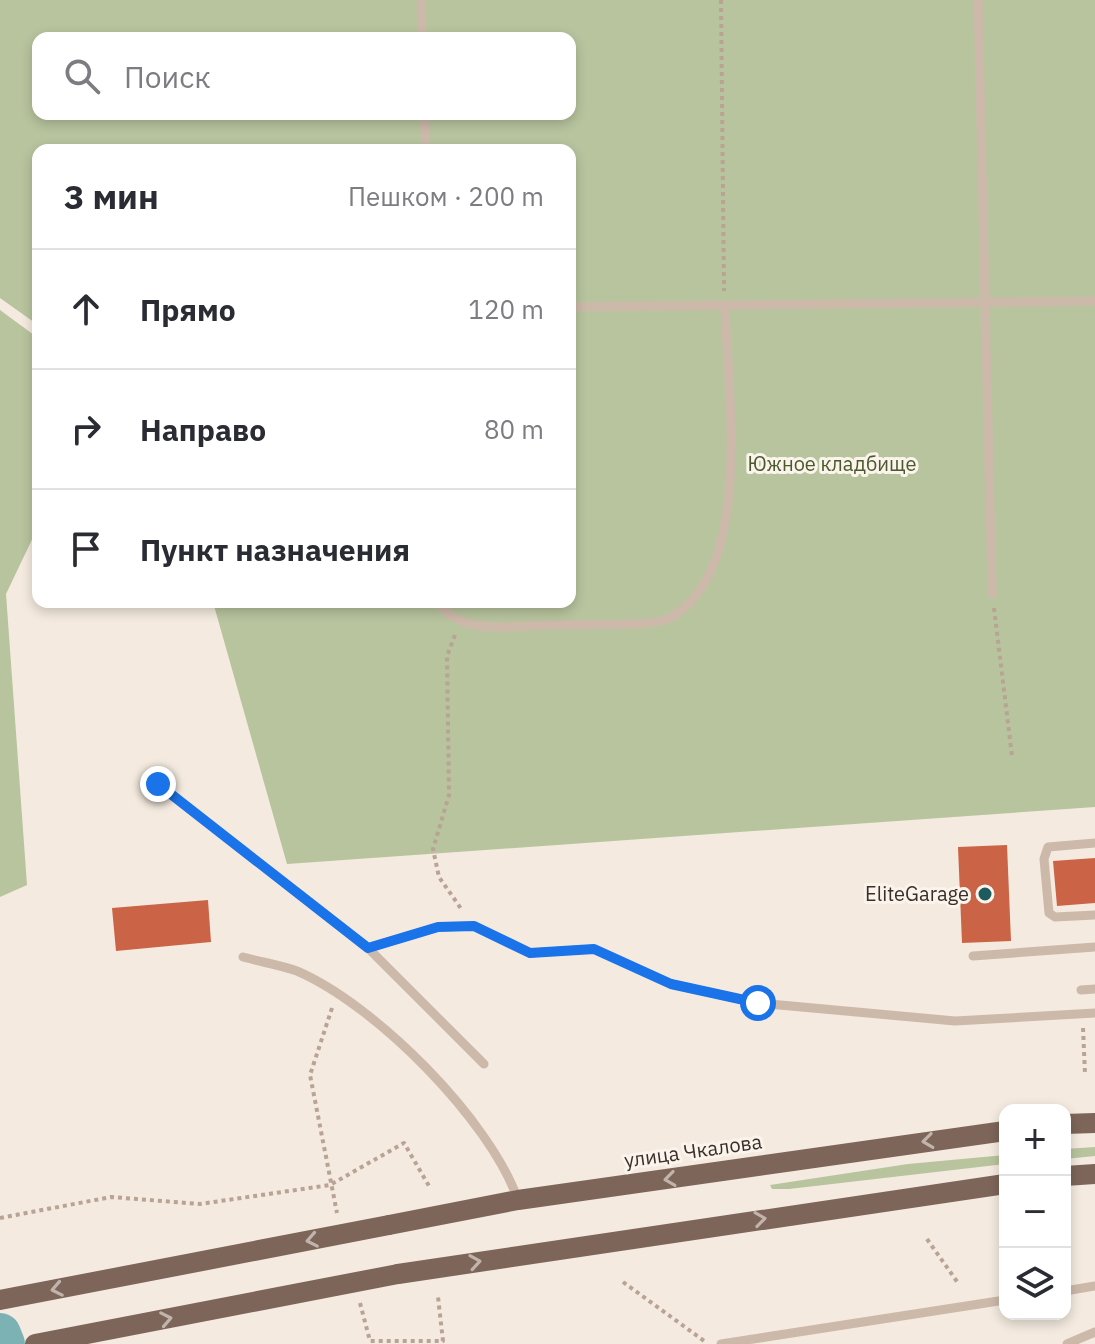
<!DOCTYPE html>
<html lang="ru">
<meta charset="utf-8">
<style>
:root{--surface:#fff;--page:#f2f2f3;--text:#2b2b33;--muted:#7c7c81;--line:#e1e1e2}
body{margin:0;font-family:"IBM Plex Sans",sans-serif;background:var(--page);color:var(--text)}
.controls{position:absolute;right:24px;bottom:24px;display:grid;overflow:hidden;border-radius:16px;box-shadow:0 4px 12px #0003}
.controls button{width:72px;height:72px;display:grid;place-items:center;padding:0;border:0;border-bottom:2px solid var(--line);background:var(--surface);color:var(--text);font:40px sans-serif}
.stop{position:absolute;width:24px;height:24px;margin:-18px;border:6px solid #1a73e8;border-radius:50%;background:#fff}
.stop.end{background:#1a73e8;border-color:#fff;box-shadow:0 2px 8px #0008}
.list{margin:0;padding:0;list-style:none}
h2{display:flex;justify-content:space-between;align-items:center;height:104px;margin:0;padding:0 32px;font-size:34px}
h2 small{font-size:26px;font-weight:400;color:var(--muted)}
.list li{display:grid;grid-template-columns:52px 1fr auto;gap:24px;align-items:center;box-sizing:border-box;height:120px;padding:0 32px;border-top:2px solid var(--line)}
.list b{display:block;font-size:30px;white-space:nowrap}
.list em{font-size:26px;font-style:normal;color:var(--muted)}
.icon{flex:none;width:44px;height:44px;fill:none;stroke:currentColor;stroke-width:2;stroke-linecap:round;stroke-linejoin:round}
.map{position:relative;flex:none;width:1095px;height:1344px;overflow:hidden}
.search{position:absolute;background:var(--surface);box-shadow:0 4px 12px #0003;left:32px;top:32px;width:544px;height:88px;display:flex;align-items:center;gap:20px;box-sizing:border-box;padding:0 28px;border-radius:16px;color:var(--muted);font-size:30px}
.panel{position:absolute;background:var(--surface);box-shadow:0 4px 12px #0003;left:32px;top:144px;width:544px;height:464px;border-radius:16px}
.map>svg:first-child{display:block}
.green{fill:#b8c49e;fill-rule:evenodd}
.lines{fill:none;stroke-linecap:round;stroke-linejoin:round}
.river{stroke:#7cb2b3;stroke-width:42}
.building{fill:#cb6446}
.path{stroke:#b9a394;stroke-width:4;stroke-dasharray:4 4;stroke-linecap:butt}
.lane{stroke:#cdb9aa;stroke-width:9}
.primary{stroke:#7d655a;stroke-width:20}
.primary-bridge{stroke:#7d655a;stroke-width:20}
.oneway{stroke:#c2b4aa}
.route{stroke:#1a73e8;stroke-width:10}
.poi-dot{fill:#1d5b5e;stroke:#fbf4ec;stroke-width:3}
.labels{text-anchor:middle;stroke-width:6;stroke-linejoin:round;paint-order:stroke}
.park-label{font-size:20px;fill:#4a5a2c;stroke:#fbf4ec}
.poi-label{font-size:20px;fill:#3a2f2a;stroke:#fbf4ec;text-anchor:end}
.street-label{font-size:20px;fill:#3a2f2a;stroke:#fbf4ec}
</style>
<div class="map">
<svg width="1095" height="1344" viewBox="0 0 1095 1344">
<rect width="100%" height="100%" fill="#f4eadf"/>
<path class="green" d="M 0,0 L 1095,0 L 1095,807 L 287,864 L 213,602 L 570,602 L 570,150 L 38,150 L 38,325 L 0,298 ZM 38,38 L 570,38 L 570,114 L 38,114 Z
M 0,310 L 38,338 L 38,527 L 6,594 L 27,885 L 0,897 Z
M 1095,1147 L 1095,1156 L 1065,1159 L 1065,1149 Z
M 1005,1155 L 1005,1164 L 789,1189 L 772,1189 L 770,1185 L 908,1164 Z"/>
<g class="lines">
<path class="river" d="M 0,1334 L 4,1344"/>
</g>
<path class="building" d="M 1007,845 L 1011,941 L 962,943 L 958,847 Z
M 1095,858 L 1095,903 L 1057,906 L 1053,861 Z
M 208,900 L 211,942 L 116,951 L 112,908 Z"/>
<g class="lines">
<path class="path" d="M 721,0 L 724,291
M 994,608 L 1012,756
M 455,635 L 447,656 L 449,795 L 433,849 L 439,877 L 462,910
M 332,1008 L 310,1075 L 337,1213
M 1083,1028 L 1085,1074
M 0,1218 L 111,1197 L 200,1204 L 330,1185 L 404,1143 L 429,1186
M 927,1239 L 958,1283
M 623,1282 L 707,1343
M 360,1303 L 370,1341 L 443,1341 L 438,1297"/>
<path class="lane" d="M 421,0 L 422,38
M 978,0 L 992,594
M 424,114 L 426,150
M 570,307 L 1095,301
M 438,602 C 460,636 511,626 545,625 C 570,624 649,627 667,619 C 756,576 727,389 725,306
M 158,784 L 368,948 L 484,1064
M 1095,843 L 1048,847 L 1044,859 L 1049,913 L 1055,917 L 1095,915
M 368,948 L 438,927 L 474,926 L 530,953 L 594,949 L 671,984 L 758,1003 L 955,1021 L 1095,1013
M 973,956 L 1095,947
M 243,957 C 261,962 280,965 297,971 C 376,1005 490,1120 518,1200
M 1081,990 L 1095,989
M 1065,1291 L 1095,1286
M 721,1344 L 1005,1300
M 1067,1344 L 1095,1332"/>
<path class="primary" d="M 1065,1124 L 1095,1123
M 1065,1176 L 1095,1174
M 389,1225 L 518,1200 L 1005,1131
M 398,1274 L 1005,1184"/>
<path class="primary-bridge" d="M 0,1300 L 389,1225
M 35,1344 L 398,1274"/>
</g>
<defs><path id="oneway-chevron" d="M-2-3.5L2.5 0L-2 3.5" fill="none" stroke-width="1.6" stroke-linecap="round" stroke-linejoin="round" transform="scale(2)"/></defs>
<g class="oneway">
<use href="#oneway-chevron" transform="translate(928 1141) rotate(173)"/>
<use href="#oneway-chevron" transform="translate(670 1179) rotate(172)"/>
<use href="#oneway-chevron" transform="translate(760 1219) rotate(-8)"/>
<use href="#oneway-chevron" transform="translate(312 1240) rotate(169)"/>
<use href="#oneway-chevron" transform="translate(475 1262) rotate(-9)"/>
<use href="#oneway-chevron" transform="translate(57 1289) rotate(169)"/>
<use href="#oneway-chevron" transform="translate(166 1319) rotate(-11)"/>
</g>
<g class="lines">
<path class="route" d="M 158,784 L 368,948 L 438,927 L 474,926 L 530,953 L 594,949 L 671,984 L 758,1003"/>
</g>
<circle class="poi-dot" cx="985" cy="894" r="8"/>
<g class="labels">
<g class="park-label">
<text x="832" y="471">Южное кладбище</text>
</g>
<g class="poi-label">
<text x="969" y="901">EliteGarage</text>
</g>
<g class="street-label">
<text transform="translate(693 1151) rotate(-8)" y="7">улица Чкалова</text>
</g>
</g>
</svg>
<div class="controls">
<button>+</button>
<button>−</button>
<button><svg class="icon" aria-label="layers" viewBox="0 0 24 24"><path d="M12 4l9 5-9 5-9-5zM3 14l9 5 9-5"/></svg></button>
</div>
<div class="stop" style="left:758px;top:1003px"></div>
<div class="stop end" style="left:158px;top:784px"></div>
<div class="search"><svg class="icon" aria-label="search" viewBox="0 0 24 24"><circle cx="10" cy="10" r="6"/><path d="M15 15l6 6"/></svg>Поиск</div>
<section class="panel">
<h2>3 мин<small>Пешком · 200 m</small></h2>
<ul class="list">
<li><svg class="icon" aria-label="ahead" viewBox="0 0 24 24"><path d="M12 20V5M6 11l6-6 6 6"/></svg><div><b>Прямо</b></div><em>120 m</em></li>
<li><svg class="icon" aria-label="right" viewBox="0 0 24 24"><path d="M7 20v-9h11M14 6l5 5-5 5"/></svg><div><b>Направо</b></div><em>80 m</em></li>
<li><svg class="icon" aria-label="arrive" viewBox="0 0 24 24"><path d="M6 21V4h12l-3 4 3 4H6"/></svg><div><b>Пункт назначения</b></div></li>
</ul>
</section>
</div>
